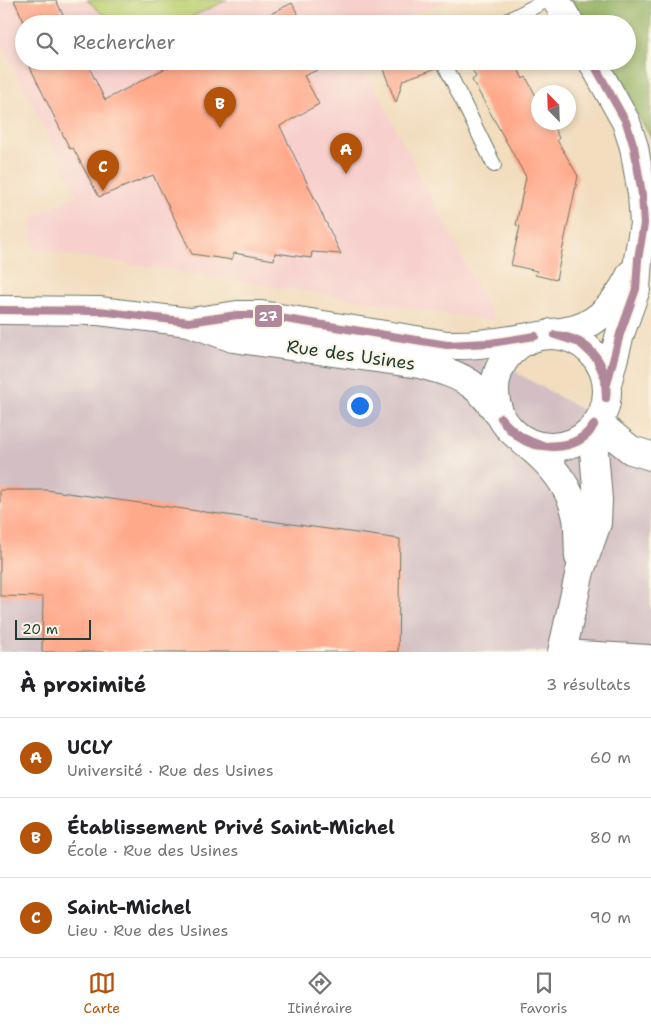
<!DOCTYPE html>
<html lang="fr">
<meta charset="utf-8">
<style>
:root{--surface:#fff;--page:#f6f6f6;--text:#202124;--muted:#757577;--line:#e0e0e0;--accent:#b45309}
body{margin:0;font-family:"Shantell Sans",sans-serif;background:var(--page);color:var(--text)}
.compass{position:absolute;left:531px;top:85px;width:45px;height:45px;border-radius:50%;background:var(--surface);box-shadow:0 2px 8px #0003;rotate:337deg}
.scale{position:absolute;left:15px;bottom:12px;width:76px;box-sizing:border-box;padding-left:5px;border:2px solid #1f3d34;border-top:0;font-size:14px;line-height:18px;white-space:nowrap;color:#1f3d34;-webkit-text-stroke:4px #fcf5e5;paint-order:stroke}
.you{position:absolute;left:359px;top:405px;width:18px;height:18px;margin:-12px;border:4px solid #fff;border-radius:50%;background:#1a73e8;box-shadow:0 0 0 8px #1a73e833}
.badge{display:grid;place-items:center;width:32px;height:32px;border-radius:50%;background:var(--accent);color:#fff;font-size:16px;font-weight:700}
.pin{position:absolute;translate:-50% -41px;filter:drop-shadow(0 1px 2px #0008)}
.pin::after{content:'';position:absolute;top:26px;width:18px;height:15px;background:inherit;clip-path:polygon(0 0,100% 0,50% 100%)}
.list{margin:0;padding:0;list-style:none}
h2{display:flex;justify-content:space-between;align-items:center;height:65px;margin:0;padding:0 20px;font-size:21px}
h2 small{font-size:16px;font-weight:400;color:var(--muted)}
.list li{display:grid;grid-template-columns:32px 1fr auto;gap:15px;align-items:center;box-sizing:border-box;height:80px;padding:0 20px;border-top:1px solid var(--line)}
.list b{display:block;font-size:19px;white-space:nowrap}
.list p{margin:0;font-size:16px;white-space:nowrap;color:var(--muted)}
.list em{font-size:16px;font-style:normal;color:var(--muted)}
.icon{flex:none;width:28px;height:28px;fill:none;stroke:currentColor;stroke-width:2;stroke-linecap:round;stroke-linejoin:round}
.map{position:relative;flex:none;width:651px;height:652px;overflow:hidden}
.search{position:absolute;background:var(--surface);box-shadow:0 2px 8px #0003;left:15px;right:15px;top:15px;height:55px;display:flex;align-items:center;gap:12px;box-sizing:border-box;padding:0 18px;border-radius:28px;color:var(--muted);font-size:19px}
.sheet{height:305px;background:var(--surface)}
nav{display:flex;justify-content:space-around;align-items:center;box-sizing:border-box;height:70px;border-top:1px solid var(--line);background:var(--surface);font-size:14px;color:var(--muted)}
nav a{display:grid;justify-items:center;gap:2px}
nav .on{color:var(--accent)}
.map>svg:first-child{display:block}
.built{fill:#f7d0cd}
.industrial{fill:#d2bec3}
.green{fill:#bed174;stroke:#6e8754}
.forest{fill:#96b366;stroke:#5a784d}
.building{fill:#ffa98b}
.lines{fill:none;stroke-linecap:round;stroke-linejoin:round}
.lane-casing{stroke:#697565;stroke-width:16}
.street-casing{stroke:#697565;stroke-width:30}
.lane{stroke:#fff;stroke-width:14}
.street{stroke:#fff;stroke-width:28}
.bus-1-casing{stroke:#fcf5e5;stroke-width:11}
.bus-1{stroke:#b1879c;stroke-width:8}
.labels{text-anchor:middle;stroke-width:4;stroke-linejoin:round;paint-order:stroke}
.street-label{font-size:18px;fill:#1f3d34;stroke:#fcf5e5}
.line-badge{stroke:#fcf5e5;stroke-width:2}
.badge-label{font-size:14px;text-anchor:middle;font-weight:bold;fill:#fff}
</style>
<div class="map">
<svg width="651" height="652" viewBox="0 0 651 652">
<rect width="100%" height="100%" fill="#fcf5e5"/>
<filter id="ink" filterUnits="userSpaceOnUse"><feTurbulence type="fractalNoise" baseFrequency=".02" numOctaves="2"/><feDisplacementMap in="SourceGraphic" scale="10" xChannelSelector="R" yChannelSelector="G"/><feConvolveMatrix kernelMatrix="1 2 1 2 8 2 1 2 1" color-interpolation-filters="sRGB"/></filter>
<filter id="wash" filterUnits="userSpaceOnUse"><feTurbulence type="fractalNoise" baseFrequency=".0096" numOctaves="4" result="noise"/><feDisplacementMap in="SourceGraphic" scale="20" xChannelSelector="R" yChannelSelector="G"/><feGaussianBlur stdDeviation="1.12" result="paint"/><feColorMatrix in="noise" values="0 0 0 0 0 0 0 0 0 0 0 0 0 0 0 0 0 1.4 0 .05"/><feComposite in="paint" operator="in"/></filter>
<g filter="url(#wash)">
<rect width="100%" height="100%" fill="#f2ddbf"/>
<path class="built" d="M 0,0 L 450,0 L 388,24 L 24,24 L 24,61 L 361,61 L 495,321 L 33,249 L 32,217 L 77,195 L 0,40 Z"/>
<path class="industrial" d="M 0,310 L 326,326 L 501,364 L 626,434 L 651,456 L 651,652 L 0,652 Z"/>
<path class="green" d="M 87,0 L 227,0 L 177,24 L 125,24 L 101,13 Z"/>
<path class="forest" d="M 570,0 L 651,0 L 651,138 L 606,61 L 627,61 L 627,24 L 584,24 Z"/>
<g id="blocks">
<path class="building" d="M 14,0 L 56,0 L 67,24 L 25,24 Z
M 292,3 L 303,24 L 251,24 Z
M 27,61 L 86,61 L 105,100 L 179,61 L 321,61 L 324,67 L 304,76 L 319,104 L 280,126 L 341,254 L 312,252 L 311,258 L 275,253 L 274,260 L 234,253 L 232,260 L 192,254 L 153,175 L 99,197 L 73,148 L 70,149 Z
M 380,61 L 434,61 L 437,68 L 403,80 L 396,103 Z
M 468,61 L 514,61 L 523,79 L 526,77 L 538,100 L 538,122 L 551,122 L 559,138 L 557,140 L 578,176 L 556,280 L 535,275 L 537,271 L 511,265 L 520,226 L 516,225 L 526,177 L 472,80 L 476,77 Z
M 0,490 L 46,490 L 400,539 L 398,652 L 42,652 L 43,597 L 0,596 Z"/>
</g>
</g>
<g filter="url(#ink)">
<use href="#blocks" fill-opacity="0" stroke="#697565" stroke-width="1"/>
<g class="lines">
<defs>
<path id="lane" d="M 501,24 L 547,0
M 443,61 L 494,165
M 563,647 L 649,652"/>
<path id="street" d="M 556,0 L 570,24
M 592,61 L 626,122 L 634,147 L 642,194 L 644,224 L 638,259 L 636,289 L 620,334 L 607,384
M 0,310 L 99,311 L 189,322 L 233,338 L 419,364 C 438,369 459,374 475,387 C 484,394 492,405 499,414
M 191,322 L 237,315 L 261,315 L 447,345 C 475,346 501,342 529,337
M 552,333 C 563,332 576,330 586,325 C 606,315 622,293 631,274
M495 391a56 56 0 1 1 112 0a56 56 0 1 1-112 0Z
M 598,423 L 631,450 L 651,456
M 524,442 C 549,461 571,486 577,518 C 579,531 578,544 579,557
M 562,652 L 580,571 L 597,523 L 598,500 L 594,451 L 598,423"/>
</defs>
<use href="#lane" class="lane-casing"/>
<use href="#street" class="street-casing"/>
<use href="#lane" class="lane"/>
<use href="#street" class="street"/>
<defs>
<path id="bus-1" d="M 592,61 L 626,122 L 634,147 L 642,194 L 644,224 L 638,259 L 636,289 L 620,334 L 607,384
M 0,310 L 99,311 L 189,322 L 237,315 L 261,315 L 447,345 L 491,343 L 535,336
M 555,335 C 589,338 610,364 606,398
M 555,335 L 580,343 L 596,358 L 605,378 L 606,398
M 501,418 C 514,433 525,441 545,446
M 501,418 C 510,433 526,446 545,446
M 545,446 C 558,449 577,445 587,435 C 590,433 592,428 594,425
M 545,446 C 568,445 579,444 594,425"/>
</defs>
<use href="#bus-1" class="bus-1-casing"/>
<use href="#bus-1" class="bus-1"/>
</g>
</g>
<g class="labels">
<g class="street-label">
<text transform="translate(351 355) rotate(8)" y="6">Rue des Usines</text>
</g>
</g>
<rect class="line-badge" x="254" y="304" width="29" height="24" rx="5" fill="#b1879c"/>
<g class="badge-label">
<text x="268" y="321">27</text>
</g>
</svg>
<svg class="compass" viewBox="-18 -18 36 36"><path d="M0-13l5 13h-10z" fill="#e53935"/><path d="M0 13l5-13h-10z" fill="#757577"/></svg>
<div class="scale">20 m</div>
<div class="you"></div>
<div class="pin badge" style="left:346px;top:174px">A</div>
<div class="pin badge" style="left:220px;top:128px">B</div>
<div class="pin badge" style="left:103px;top:191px">C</div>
<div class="search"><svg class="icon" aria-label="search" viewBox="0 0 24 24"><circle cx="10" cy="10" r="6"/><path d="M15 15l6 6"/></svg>Rechercher</div>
</div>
<section class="sheet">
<h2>À proximité<small>3 résultats</small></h2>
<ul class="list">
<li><span class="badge">A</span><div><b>UCLY</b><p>Université · Rue des Usines</p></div><em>60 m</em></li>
<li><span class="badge">B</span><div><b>Établissement Privé Saint-Michel</b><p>École · Rue des Usines</p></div><em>80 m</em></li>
<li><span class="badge">C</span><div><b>Saint-Michel</b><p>Lieu · Rue des Usines</p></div><em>90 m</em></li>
</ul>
</section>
<nav>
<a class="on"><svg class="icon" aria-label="map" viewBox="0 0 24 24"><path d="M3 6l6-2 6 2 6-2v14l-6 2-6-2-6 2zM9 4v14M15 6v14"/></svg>Carte</a>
<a><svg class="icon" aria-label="directions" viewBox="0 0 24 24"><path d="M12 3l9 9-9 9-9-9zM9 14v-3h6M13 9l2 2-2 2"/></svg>Itinéraire</a>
<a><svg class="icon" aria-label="saved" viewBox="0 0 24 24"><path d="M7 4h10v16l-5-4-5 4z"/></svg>Favoris</a>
</nav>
